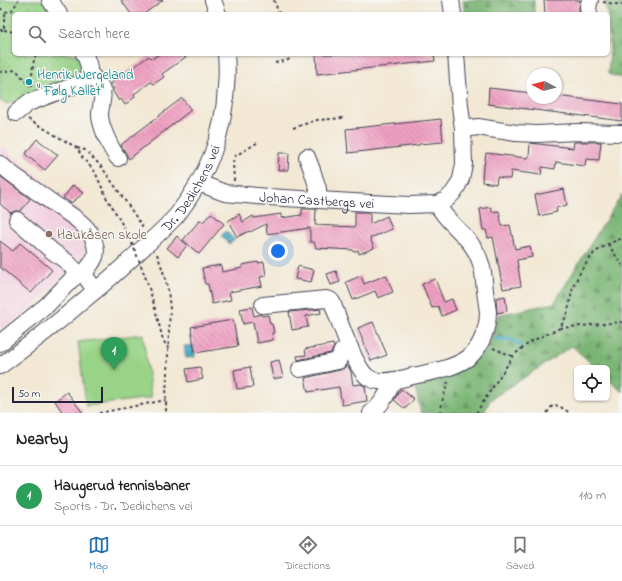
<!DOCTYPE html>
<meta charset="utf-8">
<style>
:root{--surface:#fff;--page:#f6f6f6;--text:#202124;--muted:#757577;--line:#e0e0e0;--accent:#1f6fb2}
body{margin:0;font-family:"Indie Flower",sans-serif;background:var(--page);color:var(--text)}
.controls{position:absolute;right:12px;bottom:12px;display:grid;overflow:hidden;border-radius:6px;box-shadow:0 1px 3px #0004}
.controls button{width:36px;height:36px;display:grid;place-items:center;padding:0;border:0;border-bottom:1px solid var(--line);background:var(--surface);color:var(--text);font:20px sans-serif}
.compass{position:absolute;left:526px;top:68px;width:36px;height:36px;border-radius:50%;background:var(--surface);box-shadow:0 1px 3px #0004;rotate:277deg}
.scale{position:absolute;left:12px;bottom:10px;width:91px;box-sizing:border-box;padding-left:4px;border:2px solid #22223b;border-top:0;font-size:11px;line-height:14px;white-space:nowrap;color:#22223b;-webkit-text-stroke:3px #f6f6f2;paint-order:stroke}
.you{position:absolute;left:278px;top:251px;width:14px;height:14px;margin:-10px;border:3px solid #fff;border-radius:50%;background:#1a73e8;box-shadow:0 0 0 6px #1a73e833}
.badge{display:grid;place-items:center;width:26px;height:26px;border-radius:50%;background:var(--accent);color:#fff;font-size:13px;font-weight:700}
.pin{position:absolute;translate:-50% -33px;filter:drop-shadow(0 1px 2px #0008)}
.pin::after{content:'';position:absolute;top:21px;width:14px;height:12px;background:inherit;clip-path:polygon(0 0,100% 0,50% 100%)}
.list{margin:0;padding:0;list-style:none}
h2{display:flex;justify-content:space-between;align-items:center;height:52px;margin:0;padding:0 16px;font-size:17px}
h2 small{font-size:13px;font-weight:400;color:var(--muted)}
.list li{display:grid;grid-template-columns:26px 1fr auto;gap:12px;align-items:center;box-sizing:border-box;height:60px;padding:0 16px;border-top:1px solid var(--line)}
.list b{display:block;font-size:15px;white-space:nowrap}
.list p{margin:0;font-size:13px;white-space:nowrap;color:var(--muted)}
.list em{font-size:13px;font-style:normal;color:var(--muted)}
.icon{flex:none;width:22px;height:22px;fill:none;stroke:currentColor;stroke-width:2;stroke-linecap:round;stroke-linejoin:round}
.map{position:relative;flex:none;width:622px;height:413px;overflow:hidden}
.search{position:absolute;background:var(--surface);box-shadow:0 1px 3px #0004;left:12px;right:12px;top:12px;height:44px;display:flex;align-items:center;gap:10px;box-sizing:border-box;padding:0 14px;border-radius:6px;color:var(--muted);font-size:15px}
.sheet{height:112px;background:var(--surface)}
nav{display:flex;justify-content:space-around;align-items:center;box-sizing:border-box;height:56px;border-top:1px solid var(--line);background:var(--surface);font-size:11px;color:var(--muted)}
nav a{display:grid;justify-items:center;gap:2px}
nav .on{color:var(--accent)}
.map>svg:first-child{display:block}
.built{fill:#f3cfdf}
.forest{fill:url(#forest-firs);stroke:#4e6c58}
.park{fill:url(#park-dots);stroke:#5d7a61}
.pitch{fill:#98d387;stroke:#5d7a61}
.water{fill:url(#water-rules);stroke:#346680}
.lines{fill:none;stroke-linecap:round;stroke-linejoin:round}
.stream{stroke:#46aac6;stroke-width:3.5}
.building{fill:url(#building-back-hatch)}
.minor-casing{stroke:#414052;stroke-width:18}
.path{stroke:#414052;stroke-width:2;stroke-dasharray:3 3;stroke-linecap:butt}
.minor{stroke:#fff;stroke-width:16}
.path-bridge{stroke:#414052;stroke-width:2;stroke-dasharray:3 3;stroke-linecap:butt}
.culture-dot{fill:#0f9aa8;stroke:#f6f6f2;stroke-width:1.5}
.education-dot{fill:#8d6e63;stroke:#f6f6f2;stroke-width:1.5}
.labels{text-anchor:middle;stroke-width:3;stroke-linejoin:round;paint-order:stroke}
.culture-label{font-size:14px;fill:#0d838f;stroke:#f6f6f2;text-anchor:start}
.street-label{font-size:14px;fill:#22223b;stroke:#f6f6f2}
.education-label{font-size:14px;fill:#785e54;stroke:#f6f6f2;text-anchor:start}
</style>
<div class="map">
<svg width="622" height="413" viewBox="0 0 622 413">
<defs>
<pattern id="forest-firs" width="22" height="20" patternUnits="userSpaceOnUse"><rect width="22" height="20" fill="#7ab574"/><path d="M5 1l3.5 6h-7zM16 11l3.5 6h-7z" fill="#649360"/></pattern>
<pattern id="park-dots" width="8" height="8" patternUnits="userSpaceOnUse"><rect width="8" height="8" fill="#98d387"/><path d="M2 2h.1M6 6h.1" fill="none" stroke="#83b575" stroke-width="1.8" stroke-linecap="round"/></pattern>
<pattern id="water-rules" width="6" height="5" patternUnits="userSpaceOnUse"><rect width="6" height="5" fill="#46aac6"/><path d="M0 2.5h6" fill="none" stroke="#3a8aa2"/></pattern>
<pattern id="building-back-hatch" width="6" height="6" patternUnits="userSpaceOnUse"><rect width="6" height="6" fill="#f0a0c2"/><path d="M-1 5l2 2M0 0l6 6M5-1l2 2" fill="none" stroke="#c2829f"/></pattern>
</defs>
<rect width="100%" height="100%" fill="#f6f6f2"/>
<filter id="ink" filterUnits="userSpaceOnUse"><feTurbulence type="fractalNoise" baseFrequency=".025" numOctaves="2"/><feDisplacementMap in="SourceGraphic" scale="8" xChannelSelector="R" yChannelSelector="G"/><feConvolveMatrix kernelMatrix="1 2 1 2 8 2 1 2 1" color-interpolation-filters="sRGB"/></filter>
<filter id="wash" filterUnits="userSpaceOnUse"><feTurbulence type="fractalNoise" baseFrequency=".012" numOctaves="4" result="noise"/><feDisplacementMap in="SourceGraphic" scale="16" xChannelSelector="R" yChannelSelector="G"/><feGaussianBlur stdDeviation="0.9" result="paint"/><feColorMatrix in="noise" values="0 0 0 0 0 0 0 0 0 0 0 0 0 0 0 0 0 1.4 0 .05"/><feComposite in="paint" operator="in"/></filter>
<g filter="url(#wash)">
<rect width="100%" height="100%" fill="#f2e8d4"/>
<path class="built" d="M 0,145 L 79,210 L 96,228 L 89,252 L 61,278 L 36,304 L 0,332 Z"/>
<path class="forest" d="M 463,0 L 534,0 L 534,14 L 465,14 Z
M 605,0 L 622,0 L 622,78 L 608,74 L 610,50 L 608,28 L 608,14 L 607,14 Z
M 622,194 L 622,392 L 607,378 L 607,368 L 596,368 L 572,346 L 490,400 L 484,413 L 421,413 L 414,383 L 472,363 L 490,342 L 498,315 L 554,303 L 595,237 Z"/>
<path class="park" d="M 0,0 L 53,0 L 60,14 L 14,14 L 14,54 L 78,54 L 83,67 L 79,79 L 6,104 L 0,101 Z"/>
<path class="pitch" d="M 143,334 L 151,398 L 86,406 L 78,342 Z"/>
<path class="water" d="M 226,231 L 235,240 L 229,244 L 221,236 Z
M 193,345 L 195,357 L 186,358 L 184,346 Z"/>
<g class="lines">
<path class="stream" d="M 496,339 C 506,338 512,338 520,345"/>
</g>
<g id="blocks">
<path class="building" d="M 121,0 L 163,0 L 144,14 L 131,14 Z
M 544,0 L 580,0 L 579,8 L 579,14 L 545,14 Z
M 159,54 L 190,54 L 162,74 L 164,77 L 154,84 L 151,82 L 134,94 L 135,97 L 125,105 L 121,99 L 119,101 L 112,90 L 114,89 L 110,84 L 149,56 L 152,59 Z
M 316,54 L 434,54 L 435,61 L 317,74 Z
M 489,88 L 532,93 L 532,98 L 556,98 L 556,96 L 622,104 L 622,121 L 488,104 Z
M 182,98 L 191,110 L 129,159 L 121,145 Z
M 441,119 L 443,142 L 419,144 L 419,145 L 348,153 L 346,129 Z
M 37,139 L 58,155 L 45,170 L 25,154 Z
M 574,142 L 601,142 L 599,160 L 586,159 L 585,166 L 556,162 L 555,169 L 542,167 L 541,175 L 511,171 L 510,179 L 497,177 L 496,184 L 482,182 L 483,166 L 484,166 L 486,153 L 527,158 L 527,157 L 529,157 L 530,143 L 573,148 Z
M 279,153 L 289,153 L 288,170 L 278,170 Z
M 0,176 L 30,199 L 20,211 L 14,211 L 11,213 L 0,204 Z
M 73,185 L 84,193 L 71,203 L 63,198 Z
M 564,189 L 567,205 L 556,208 L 557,212 L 539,216 L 535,195 Z
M 491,207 L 492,212 L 499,211 L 502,226 L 510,225 L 515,249 L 530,246 L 532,257 L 517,260 L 521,286 L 503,289 L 493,237 L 488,238 L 486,230 L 483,230 L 480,209 Z
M 302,209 L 316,209 L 315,225 L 355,227 L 355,212 L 367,212 L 367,214 L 370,214 L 370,224 L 387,216 L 392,229 L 370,238 L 374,248 L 359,254 L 358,250 L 354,252 L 353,250 L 316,248 L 314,242 L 310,242 L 310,228 L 267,234 L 266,224 L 250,232 L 249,231 L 237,237 L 228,221 L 239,214 L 243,222 L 253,216 L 254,218 L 281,214 L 281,218 L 302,215 Z
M 211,213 L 224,224 L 199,254 L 183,240 L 200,220 L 203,222 Z
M 177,236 L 187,245 L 178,257 L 167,248 Z
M 0,241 L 13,251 L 20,243 L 52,270 L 31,293 L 0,267 Z
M 258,262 L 258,263 L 264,262 L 266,276 L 260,277 L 262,286 L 229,292 L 231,300 L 212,304 L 208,284 L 205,284 L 202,268 L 221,265 L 222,272 L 242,268 L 242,265 Z
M 298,266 L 314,270 L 311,282 L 295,279 Z
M 336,271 L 340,282 L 331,285 L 327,274 Z
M 386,275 L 393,292 L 378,298 L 375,291 L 353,300 L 346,282 L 361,276 L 364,284 Z
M 435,279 L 444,302 L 452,299 L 456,310 L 442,316 L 438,306 L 432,308 L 422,284 Z
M 505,296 L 507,311 L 497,313 L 496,298 Z
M 252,307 L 254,316 L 261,314 L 262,316 L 268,315 L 270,324 L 272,324 L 274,333 L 272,333 L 273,340 L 257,343 L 253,322 L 243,324 L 240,309 Z
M 320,309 L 321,313 L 306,316 L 308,327 L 292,330 L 289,312 Z
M 233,320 L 238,346 L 195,353 L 191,327 Z
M 373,322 L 387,355 L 371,361 L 358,328 Z
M 333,344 L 334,347 L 331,353 L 298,360 L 297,356 L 306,355 L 305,349 Z
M 279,360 L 283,377 L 273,379 L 270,362 Z
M 346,366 L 348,366 L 351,372 L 353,385 L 361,384 L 365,386 L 367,401 L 342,405 L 339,387 L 308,392 L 305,378 L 340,370 L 344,368 Z
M 200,367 L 203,379 L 188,382 L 186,369 Z
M 250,367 L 253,387 L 237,389 L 234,370 Z
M 401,389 L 414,399 L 405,409 L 394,400 Z
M 67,392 L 83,413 L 63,413 L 55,401 Z"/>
</g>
</g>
<g filter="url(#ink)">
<use href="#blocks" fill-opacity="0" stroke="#414052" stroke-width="1"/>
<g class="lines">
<defs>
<g id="minor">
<path d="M 50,0 L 59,14"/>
<path d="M 213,0 L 218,14"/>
<path d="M 451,0 L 453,14"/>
<path d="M 589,14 L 588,7 L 590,0"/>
<path d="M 89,73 C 93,77 99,82 101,87 C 105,96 100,106 100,115 C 100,125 111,150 118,158"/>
<path d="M 16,113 L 28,103 L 84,82 C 92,74 89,63 84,54"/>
<path d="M 463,129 L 478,127 L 516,133 L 537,134 L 577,132 L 622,133"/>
<path d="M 307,157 L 312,170 L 318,189 L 318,200"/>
<path d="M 0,164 C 7,170 14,176 22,181 C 34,190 46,198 57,206 C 69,214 85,223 92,236 C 95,242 97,251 95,257 C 90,270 79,270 91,284"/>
<path id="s1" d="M 199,183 L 225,193 L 268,197 L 370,203 L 409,205 L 437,204 L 446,200 L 453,193 L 457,187 L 461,179 L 464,164 L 463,129 L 460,106 L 456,54"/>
<path d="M 17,220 L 52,251 L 66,261 L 79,274 L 85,274"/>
<path d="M 263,305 L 326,299 L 330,300 L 332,302 C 339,319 355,370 369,378 C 381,385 401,379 413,376 C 431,372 452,369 468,358 C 481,348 488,328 488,312 C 487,305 486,298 485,291 C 484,282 484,273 481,264 C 473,236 449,227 437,204"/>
<path d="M 0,343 L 47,305 L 71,280 L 79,274"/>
<path id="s2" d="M 0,366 C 31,344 61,320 90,295 C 109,280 127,263 144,247 C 155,237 167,226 177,215 C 207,176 224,136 226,87 C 227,76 227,65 226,54"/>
<path d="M 300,369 L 338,361 L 342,351 L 350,347"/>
<path d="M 371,413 C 382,405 388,392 394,380"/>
</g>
</defs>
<use href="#minor" class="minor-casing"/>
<path class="path" d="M 274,0 L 279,14
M 603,2 L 622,5
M 0,8 C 11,16 13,10 18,0
M 0,30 L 4,30 L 4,18 L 6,12
M 4,30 L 14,32
M 275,63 L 288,60 L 289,59 L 290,54
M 0,72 L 16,70 L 18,72 L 30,87
M 31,87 L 33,64 L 36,54
M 28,119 L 77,148 L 82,157 L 95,172 L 108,201 L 112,206
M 293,128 L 317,120 L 343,118
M 77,148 L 85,150 L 101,166 L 126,202 L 144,229
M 234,181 L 233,162 L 235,156 L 257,143
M 608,244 L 622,265
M 157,254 L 163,271 L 168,290 L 170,309 L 166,396 L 166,413
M 153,301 L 163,340 L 168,348
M 560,328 L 622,322
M 493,348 L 512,356
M 99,413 L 166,400
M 441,413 L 442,402 L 448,382
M 476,413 L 513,356 L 521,349 L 532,341 L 560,328 L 567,315 L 573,287 L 582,269 L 594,253 L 608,244 L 622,238
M 547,413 L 553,405 L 559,406 L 570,413"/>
<use href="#minor" class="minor"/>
<path class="path-bridge" d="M 112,206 C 120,221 129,235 135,251 C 142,267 148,284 153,301"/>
</g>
</g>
<circle class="culture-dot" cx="29" cy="82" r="4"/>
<circle class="education-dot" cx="49" cy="234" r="4"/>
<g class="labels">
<g class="culture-label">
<text x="37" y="79">Henrik Wergeland<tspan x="37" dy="16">" Følg Kallet"</tspan></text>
</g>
<g class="street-label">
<text dy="5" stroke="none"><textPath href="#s2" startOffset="263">Dr. Dedichens vei</textPath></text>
<text dy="5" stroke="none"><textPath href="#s1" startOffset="120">Johan Castbergs vei</textPath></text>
</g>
<g class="education-label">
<text x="57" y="239">Haukåsen skole</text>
</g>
</g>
</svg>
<div class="controls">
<button><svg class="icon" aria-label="locate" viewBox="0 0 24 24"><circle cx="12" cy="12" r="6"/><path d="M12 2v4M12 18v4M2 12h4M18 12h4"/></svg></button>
</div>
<svg class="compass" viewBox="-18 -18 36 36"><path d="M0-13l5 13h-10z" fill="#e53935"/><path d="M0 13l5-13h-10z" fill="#757577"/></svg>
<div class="scale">50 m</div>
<div class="you"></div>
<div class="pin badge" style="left:114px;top:370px;background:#2e9e5b">1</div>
<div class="search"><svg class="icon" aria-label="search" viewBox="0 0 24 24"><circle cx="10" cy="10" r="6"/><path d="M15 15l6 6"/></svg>Search here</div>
</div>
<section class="sheet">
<h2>Nearby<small></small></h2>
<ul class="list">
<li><span class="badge" style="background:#2e9e5b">1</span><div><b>Haugerud tennisbaner</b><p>Sports · Dr. Dedichens vei</p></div><em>110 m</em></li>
</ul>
</section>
<nav>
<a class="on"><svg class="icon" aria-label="map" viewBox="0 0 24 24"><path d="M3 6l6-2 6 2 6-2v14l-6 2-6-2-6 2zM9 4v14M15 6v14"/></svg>Map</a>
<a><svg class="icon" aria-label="directions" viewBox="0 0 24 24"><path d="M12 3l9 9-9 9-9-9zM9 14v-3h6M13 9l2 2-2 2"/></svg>Directions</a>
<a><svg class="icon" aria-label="saved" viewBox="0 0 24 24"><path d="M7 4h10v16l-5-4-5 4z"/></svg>Saved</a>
</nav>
